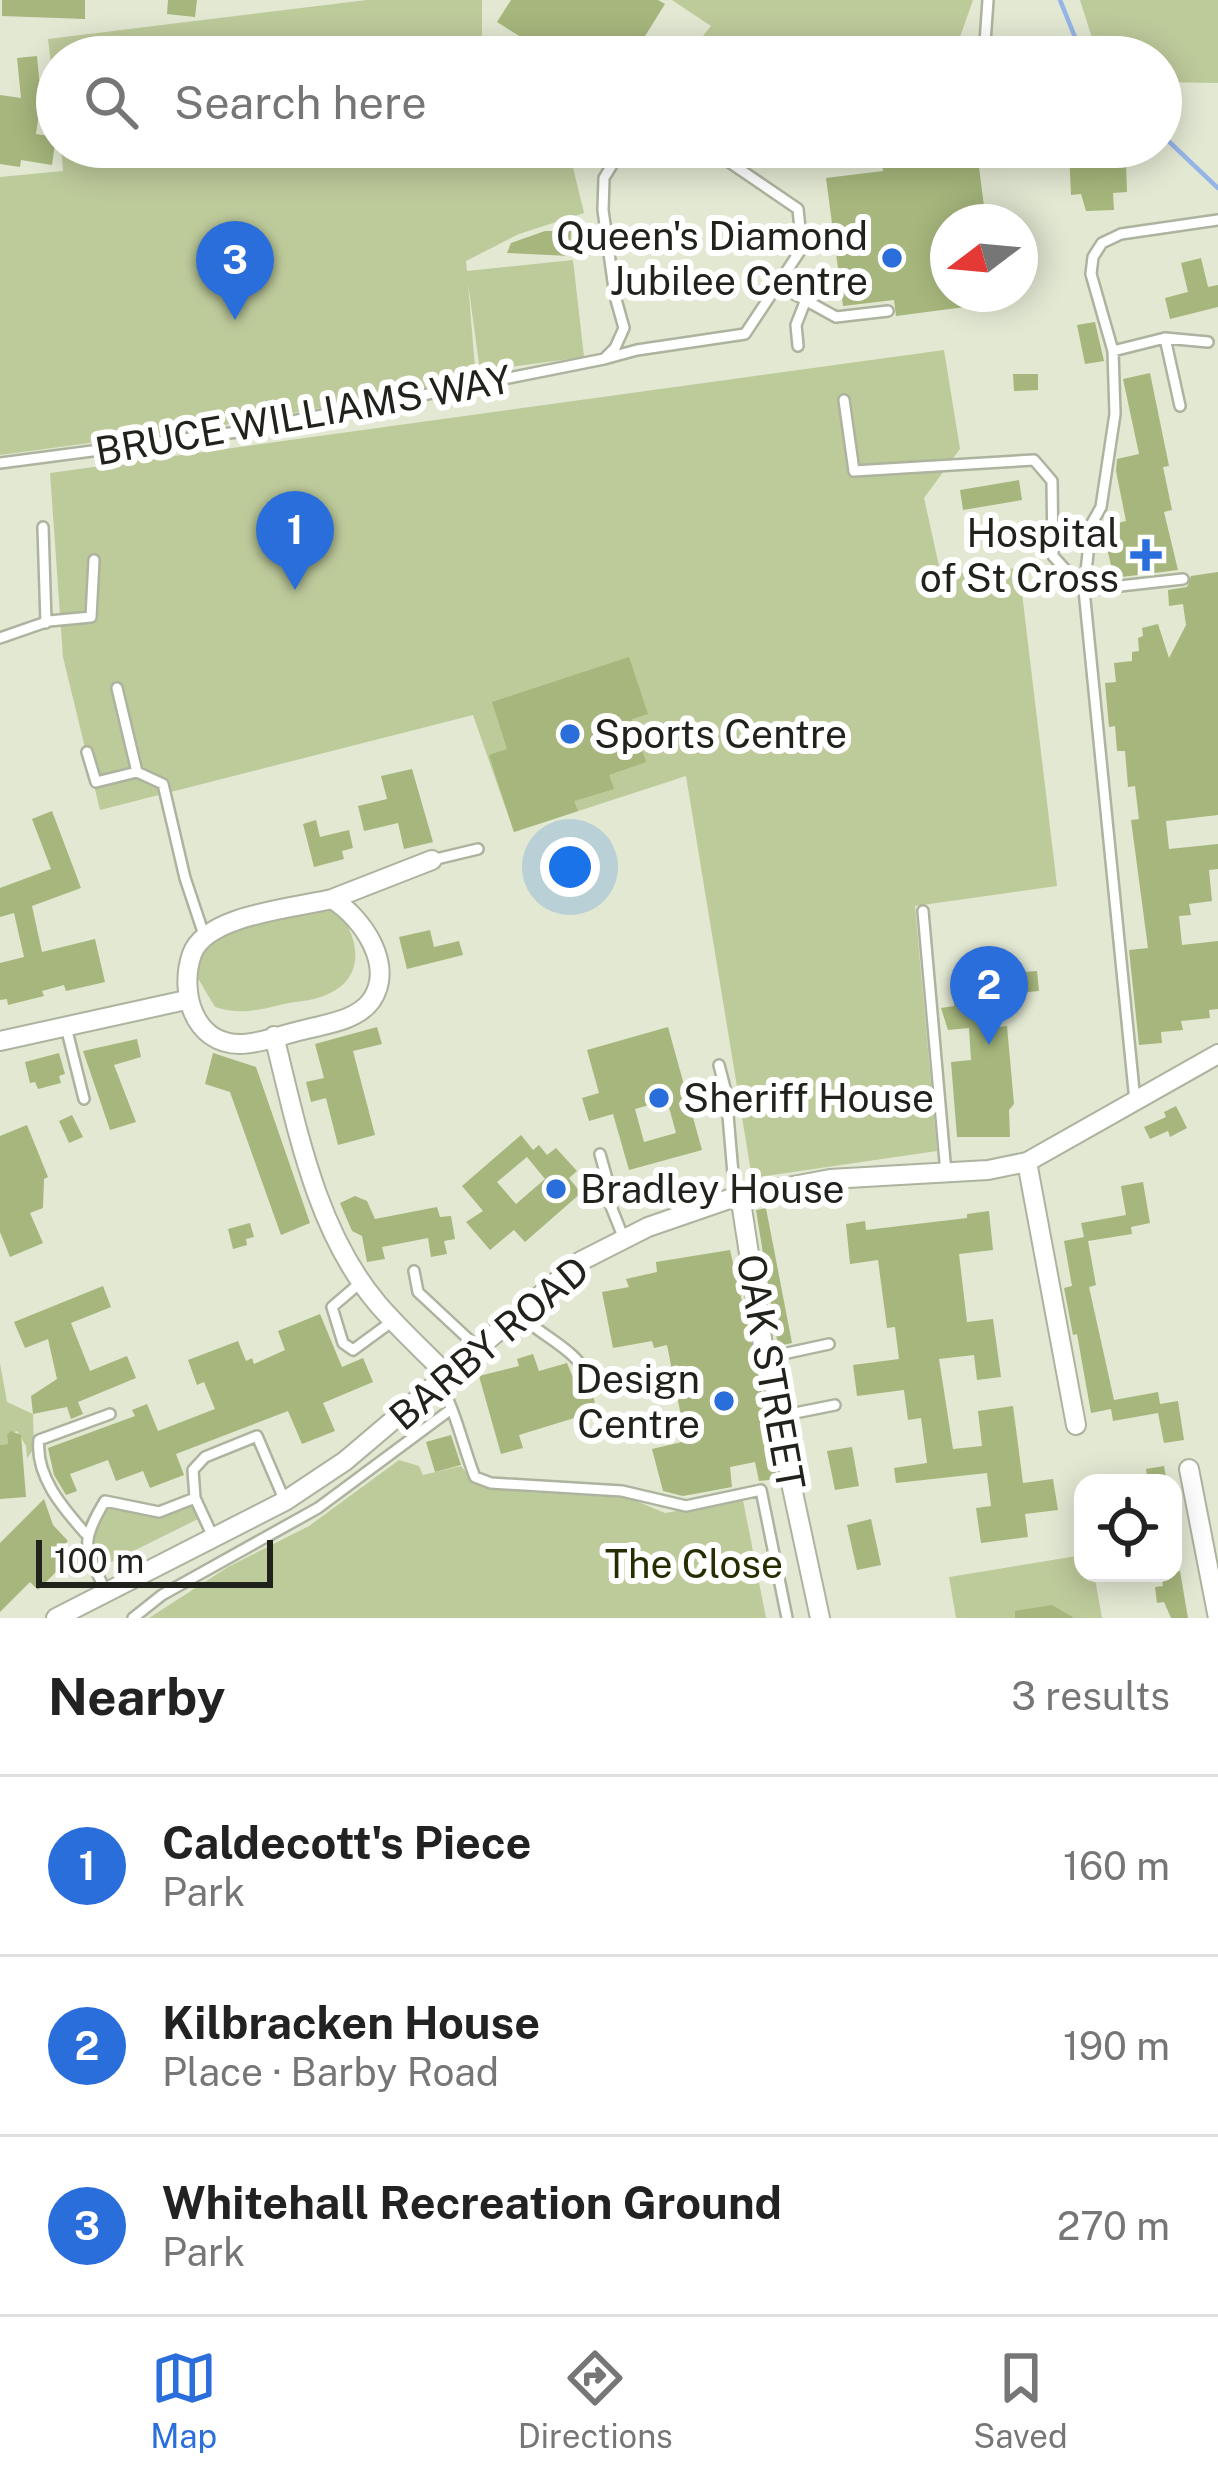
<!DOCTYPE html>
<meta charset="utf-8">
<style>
:root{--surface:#fff;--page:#f2f2f2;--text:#222;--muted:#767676;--line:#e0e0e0;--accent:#2a6edb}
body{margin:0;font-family:"Public Sans",sans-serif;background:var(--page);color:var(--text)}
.controls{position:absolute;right:36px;bottom:36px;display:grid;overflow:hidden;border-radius:24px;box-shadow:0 6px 30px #0003}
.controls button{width:108px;height:108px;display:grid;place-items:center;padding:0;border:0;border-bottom:3px solid var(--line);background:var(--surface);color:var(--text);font:60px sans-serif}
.compass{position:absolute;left:930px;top:204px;width:108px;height:108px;border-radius:50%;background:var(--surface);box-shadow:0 6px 30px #0003;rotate:254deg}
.scale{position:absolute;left:36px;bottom:30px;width:237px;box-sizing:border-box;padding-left:12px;border:6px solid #20231b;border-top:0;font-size:33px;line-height:42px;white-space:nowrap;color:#20231b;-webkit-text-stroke:9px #fff;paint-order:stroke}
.you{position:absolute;left:570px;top:867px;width:42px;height:42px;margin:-30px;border:9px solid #fff;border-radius:50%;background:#1a73e8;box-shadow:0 0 0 18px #1a73e833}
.badge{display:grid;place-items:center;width:78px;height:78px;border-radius:50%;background:var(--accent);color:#fff;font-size:39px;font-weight:700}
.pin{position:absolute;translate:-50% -99px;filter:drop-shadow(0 3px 6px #0008)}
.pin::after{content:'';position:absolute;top:63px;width:42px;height:36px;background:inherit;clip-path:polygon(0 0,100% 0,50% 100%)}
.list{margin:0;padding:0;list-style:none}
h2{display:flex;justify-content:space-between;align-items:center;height:156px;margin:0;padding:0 48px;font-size:51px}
h2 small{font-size:39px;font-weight:400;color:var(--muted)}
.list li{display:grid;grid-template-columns:78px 1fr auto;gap:36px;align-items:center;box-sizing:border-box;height:180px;padding:0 48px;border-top:3px solid var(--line)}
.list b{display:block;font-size:45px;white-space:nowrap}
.list p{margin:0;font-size:39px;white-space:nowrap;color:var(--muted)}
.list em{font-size:39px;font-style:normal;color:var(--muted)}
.icon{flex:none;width:66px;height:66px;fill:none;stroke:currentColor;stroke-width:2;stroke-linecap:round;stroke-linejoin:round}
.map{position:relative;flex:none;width:1218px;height:1618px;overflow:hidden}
.search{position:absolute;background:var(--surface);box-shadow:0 6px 30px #0003;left:36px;right:36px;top:36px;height:132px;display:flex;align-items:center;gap:30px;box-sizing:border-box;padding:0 42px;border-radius:66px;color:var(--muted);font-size:45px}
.sheet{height:696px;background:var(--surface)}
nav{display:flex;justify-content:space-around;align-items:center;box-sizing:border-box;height:168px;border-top:3px solid var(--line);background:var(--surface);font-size:33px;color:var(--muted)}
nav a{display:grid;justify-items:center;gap:6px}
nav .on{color:var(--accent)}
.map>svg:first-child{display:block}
.green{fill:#bdca9a}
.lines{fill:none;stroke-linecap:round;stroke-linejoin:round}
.stream{stroke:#95b4e7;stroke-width:4.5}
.building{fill:#a6b67c;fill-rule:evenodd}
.lane-casing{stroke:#acb39e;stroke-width:14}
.street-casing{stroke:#acb39e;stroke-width:22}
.lane{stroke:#fff;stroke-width:9}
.street{stroke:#fff;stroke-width:18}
.poi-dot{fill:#2a6edb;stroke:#fff;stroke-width:4.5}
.labels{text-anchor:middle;stroke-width:12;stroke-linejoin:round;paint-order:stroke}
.poi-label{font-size:39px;fill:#20231b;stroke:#fff;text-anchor:end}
.street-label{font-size:39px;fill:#20231b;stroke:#fff}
.park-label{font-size:39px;fill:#252e01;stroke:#fff}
</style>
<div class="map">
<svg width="1218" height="1618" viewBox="0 0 1218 1618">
<rect width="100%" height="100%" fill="#e2e8d2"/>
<path class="green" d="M 367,0 L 482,0 L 482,57 L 57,57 L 57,113 L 48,39 Z
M 672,0 L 973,0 L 953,57 L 711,57 L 694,47 L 711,26 Z
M 1080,0 L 1218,0 L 1218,83 L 1161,82 L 1161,57 L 1098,57 Z
M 61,147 L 568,147 L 584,213 L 519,234 L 466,261 L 467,271 L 573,260 L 584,357 L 480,371 L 468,283 L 476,380 L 232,424 L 0,455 L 0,177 L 63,171 Z
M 944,350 L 960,449 L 924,498 L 941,575 L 1019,568 L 1057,886 L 915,906 L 937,1151 L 752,1178 L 686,776 L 514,832 L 473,715 L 100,810 L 63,657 L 50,473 Z
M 329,902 C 358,928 371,977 326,995 C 315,1000 301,1001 289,1003 C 261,1009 242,1016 215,1007 L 193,970 L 201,931 Z
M 0,1363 L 7,1402 L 33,1414 L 34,1449 L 27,1458 L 26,1446 L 17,1431 L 7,1435 L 8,1444 L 0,1445 Z
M 399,1460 L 419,1466 L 423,1475 L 461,1466 L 475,1484 L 526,1492 L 629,1498 L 665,1513 L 743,1500 L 766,1618 L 149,1618 L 228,1567 L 309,1526 Z
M 188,1498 L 198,1519 L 99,1568 L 88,1544 L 85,1523 L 95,1507 L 109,1507 L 114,1499 L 161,1509 Z
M 1083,1555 L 1083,1573 L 1094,1573 L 1102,1618 L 956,1618 L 949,1577 Z"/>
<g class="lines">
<path class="stream" d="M 1060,0 L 1083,57
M 1161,134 L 1218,188"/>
</g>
<path class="building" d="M 2,0 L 85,0 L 85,19 L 2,16 Z
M 168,0 L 197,0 L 195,17 L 167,14 Z
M 511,0 L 658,0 L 665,4 L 632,57 L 553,57 L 497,22 Z
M 728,37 L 759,57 L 716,57 Z
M 37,56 L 41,99 L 36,134 L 56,137 L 52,165 L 21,160 L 20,167 L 0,164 L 0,95 L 21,98 L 17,58 Z
M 893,147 L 923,147 L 925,166 L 978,159 L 986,222 L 948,222 L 948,294 L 1003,294 L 1003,302 L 896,316 L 894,300 L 843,306 L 826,178 L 883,171 L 880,149 Z
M 1112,149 L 1113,164 L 1126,163 L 1127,192 L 1113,193 L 1114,210 L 1086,211 L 1081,194 L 1071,195 L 1069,152 Z
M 545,231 L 571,231 L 570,256 L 507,253 L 511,243 Z
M 1201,258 L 1208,287 L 1218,285 L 1218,307 L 1170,319 L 1165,298 L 1188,292 L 1181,263 Z
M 1095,322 L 1104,361 L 1085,364 L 1077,325 Z
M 1150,373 L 1169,466 L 1163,467 L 1172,510 L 1164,512 L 1178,570 L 1114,578 L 1102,527 L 1126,521 L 1116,471 L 1117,459 L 1139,454 L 1123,379 Z
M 1013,374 L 1038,374 L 1038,390 L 1014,391 Z
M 1019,480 L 1022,500 L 963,510 L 960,490 Z
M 1218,572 L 1218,815 L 1166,821 L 1169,849 L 1218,844 L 1218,869 L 1209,870 L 1212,901 L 1189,904 L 1191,915 L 1179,916 L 1182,945 L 1218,941 L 1218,1009 L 1209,1010 L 1210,1018 L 1181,1021 L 1183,1030 L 1161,1032 L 1162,1043 L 1139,1045 L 1129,950 L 1148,948 L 1131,820 L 1139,819 L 1135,786 L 1128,787 L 1125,751 L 1117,751 L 1115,726 L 1109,727 L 1105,683 L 1116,682 L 1114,663 L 1132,661 L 1132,652 L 1139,651 L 1138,638 L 1143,636 L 1142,628 L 1158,624 L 1169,658 L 1186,625 L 1183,604 L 1169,606 L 1168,590 L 1187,587 L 1191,576 Z
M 629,657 L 648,714 L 632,719 L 646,762 L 609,775 L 614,789 L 574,801 L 578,811 L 514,832 L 489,755 L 507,749 L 492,702 Z
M 412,769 L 433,842 L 404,849 L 398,823 L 364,831 L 358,806 L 387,799 L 381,776 Z
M 52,811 L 81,888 L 32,906 L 42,952 L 95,939 L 105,982 L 66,991 L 64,985 L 42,991 L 44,996 L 8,1005 L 7,999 L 0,1000 L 0,963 L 24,957 L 14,913 L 0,917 L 0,888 L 51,869 L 32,819 Z
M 316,820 L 320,837 L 349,830 L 353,848 L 342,851 L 344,859 L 314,867 L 303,824 Z
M 430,930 L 434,947 L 459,941 L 463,955 L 407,969 L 399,937 Z
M 996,961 L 997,974 L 1037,971 L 1039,991 L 996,995 L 999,1027 L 1007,1026 L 1014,1104 L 1009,1110 L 1010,1137 L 957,1137 L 951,1062 L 971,1060 L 969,1028 L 948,1030 L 941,1008 L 954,1006 L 954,1002 L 974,1000 L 971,962 Z
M 377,1027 L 382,1044 L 353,1051 L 375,1135 L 338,1145 L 326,1098 L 311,1102 L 306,1082 L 324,1078 L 315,1044 Z
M 668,1027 L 702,1150 L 629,1170 L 613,1114 L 589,1121 L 582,1098 L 599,1093 L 587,1050 ZM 667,1100 L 676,1133 L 644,1142 L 635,1109 Z
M 137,1039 L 141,1057 L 114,1065 L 136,1122 L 110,1130 L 83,1051 Z
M 59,1053 L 65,1074 L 59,1076 L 61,1083 L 38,1089 L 35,1082 L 30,1083 L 25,1062 Z
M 213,1053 L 256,1067 L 310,1223 L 281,1235 L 230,1092 L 205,1084 Z
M 1176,1106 L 1187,1128 L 1170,1137 L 1168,1131 L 1150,1139 L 1144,1127 L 1166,1117 L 1164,1112 Z
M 72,1115 L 83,1137 L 69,1143 L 59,1121 Z
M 27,1125 L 48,1177 L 44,1179 L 43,1208 L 30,1213 L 43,1243 L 10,1257 L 0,1232 L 0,1136 Z
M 521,1135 L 533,1150 L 539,1145 L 547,1155 L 556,1148 L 577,1171 L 569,1178 L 581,1193 L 525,1242 L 514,1230 L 490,1250 L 466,1222 L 483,1211 L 462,1186 ZM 527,1157 L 545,1179 L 516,1204 L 497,1182 Z
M 1143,1182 L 1150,1223 L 1131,1227 L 1132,1234 L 1088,1241 L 1096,1285 L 1089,1287 L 1114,1400 L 1158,1392 L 1160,1404 L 1178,1401 L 1184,1440 L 1164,1443 L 1158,1413 L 1113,1421 L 1111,1409 L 1091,1413 L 1077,1334 L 1073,1335 L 1064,1288 L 1072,1286 L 1064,1241 L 1084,1237 L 1081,1223 L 1126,1215 L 1121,1186 Z
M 355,1196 L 367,1201 L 375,1219 L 437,1207 L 440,1217 L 451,1216 L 455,1239 L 444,1241 L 447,1254 L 431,1257 L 428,1238 L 382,1247 L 385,1259 L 367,1262 L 362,1236 L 352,1231 L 340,1203 Z
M 766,1208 L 792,1343 L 778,1346 L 756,1210 Z
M 989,1211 L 993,1250 L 959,1254 L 967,1322 L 993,1319 L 1001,1377 L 977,1380 L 974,1355 L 939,1359 L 953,1449 L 982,1446 L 978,1411 L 1013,1406 L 1023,1483 L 1053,1479 L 1058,1510 L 1025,1514 L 1028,1537 L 981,1543 L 976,1508 L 991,1506 L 987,1473 L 896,1483 L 894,1468 L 927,1463 L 921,1418 L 908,1420 L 904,1390 L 857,1396 L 853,1365 L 899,1359 L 895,1327 L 887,1328 L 878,1260 L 850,1264 L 846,1224 L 865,1221 L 866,1230 L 967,1218 L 967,1214 Z
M 250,1223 L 254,1237 L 246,1239 L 247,1245 L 233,1249 L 228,1229 Z
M 730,1250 L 756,1361 L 777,1479 L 759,1481 L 755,1462 L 730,1467 L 732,1487 L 683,1496 L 663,1491 L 652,1449 L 686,1441 L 667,1345 L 654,1348 L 652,1341 L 613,1348 L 602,1292 L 629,1287 L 626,1279 L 657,1272 L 656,1262 Z
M 103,1286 L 111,1307 L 71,1323 L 90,1371 L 127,1356 L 136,1378 L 78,1402 L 83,1414 L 71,1419 L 67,1407 L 33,1414 L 31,1396 L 57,1379 L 48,1339 L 25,1348 L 14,1322 Z
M 320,1314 L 342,1367 L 363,1358 L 373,1382 L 323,1403 L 335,1431 L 302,1444 L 288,1411 L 176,1454 L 184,1475 L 150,1488 L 143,1471 L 116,1481 L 108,1460 L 70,1474 L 77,1491 L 66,1495 L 54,1475 L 48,1448 L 135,1416 L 132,1410 L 147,1404 L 158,1431 L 215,1409 L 204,1382 L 197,1385 L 188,1360 L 238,1341 L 246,1361 L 252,1358 L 254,1364 L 285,1350 L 278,1331 Z
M 533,1354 L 539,1371 L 567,1363 L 582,1399 L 593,1396 L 597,1411 L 519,1435 L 523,1448 L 501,1454 L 479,1376 L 519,1366 L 517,1359 Z
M 11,1431 L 21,1435 L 26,1497 L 0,1499 L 0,1445 L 8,1444 L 7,1435 Z
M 451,1435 L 461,1465 L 435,1472 L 426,1442 Z
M 852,1447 L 859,1486 L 835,1490 L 827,1451 Z
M 1164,1466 L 1167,1483 L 1148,1483 L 1146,1469 Z
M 44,1499 L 53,1525 L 68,1541 L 57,1553 L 66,1562 L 38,1590 L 30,1582 L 0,1612 L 0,1543 Z
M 871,1519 L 881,1565 L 857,1570 L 847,1525 Z
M 1180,1571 L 1188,1618 L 1171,1618 L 1164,1602 L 1157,1603 L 1155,1587 L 1163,1586 L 1161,1575 Z
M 1052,1605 L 1074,1618 L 1015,1618 L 1015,1611 Z"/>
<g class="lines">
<defs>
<path id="lane" d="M 984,57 L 988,0
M 587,147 L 611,166
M 623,147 L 604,178 L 603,210 L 615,296 L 624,328 L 615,348 L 604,359 L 637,350 L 745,334 L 802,248 L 798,209 L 707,147
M 778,285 L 836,317 L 888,311
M 1165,338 L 1180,406
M 798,346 L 796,325 L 805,302
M 1113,351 L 1165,338 L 1208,342
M 844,400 L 854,471 L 1034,460 L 1052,481 L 1053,556 L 1084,590
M 0,463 L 237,432 L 604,359
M 43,527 L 46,623
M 1084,590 L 1183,579
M 0,638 L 49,621 L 91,617 L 94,560
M 117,688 L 137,772
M 87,752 L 96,782 L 137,772 L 163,784 L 185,878 L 204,935
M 432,860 L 478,849
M 923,911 L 946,1173
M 66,1027 L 84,1099
M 719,1065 L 726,1092 L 735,1197
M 1135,1101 L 1084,590 L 1091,525 L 1101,507 L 1115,414 L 1113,351 L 1091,274 L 1093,257 L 1102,243 L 1121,234 L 1218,220
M 600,1154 L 607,1179 L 604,1189 L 624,1239
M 414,1271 L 418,1292 L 478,1348
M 360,1283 L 332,1307 L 343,1343 L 353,1350 L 394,1320
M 517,1313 C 545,1339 577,1348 593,1384
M 769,1357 L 829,1344
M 439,1384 C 453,1401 465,1453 475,1477 L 491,1483 L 622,1491 L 686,1506 L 761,1490 L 787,1618
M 780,1416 L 835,1405
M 85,1533 C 63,1508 35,1476 39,1440 L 110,1414
M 214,1539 L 195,1498 L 193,1470 L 205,1457 L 257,1436 L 284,1499
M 107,1595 C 87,1548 77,1547 105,1501 L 159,1512 L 195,1498
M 133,1618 L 162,1595 L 318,1508 L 450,1410"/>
<path id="street" d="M 332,899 C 362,917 396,966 371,1001 C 356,1021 325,1024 303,1030 C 284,1034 260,1044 240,1044 C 193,1044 179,991 192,954 C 206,915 294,908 332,899 Z
M 332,899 L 432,860
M 274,1036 C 297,1127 315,1229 377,1303 C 399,1329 425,1352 448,1376
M 0,1041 L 186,1000
M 1027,1162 L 1076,1425
M 740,1195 L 763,1345 L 769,1357 L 791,1483 L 820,1618
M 1189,1469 L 1218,1618
M 56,1618 L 285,1501 L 345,1461 L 581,1261 L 648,1227 L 735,1197 L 830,1179 L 988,1170 L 1027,1162 L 1218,1054"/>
</defs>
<use href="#lane" class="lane-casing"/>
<use href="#street" class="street-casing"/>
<use href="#lane" class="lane"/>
<use href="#street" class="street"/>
</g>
<g class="poi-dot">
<circle cx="892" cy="258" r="12"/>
<path d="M1140 537h12v12h12v12h-12v12h-12v-12h-12v-12h12z"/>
<circle cx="570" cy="734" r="12"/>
<circle cx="659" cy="1098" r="12"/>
<circle cx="556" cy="1189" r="12"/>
<circle cx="724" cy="1401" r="12"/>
</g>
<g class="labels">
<g class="poi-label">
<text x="868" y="250">Queen's Diamond<tspan x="868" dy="45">Jubilee Centre</tspan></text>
<text x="1119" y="547">Hospital<tspan x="1119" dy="45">of St Cross</tspan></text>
<text x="594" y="748" text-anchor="start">Sports Centre</text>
<text x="683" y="1112" text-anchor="start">Sheriff House</text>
<text x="580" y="1203" text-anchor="start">Bradley House</text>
<text x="700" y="1393">Design<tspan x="700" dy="45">Centre</tspan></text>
</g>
<g class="street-label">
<text transform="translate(303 415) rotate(-10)" y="14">BRUCE WILLIAMS WAY</text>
<text transform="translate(489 1343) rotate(-40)" y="14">BARBY ROAD</text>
<text transform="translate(771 1372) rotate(80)" y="14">OAK STREET</text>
</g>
<g class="park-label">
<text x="694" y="1578">The Close</text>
</g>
</g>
</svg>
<div class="controls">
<button><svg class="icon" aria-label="locate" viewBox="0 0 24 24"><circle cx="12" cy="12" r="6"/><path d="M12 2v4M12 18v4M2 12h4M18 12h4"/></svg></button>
</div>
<svg class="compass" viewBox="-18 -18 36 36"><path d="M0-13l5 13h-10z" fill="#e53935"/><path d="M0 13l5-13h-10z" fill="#767676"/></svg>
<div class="scale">100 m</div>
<div class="you"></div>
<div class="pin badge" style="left:295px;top:590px">1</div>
<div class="pin badge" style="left:989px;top:1045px">2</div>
<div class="pin badge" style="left:235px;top:320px">3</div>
<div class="search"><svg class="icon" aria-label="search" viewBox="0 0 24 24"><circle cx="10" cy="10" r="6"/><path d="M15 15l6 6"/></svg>Search here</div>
</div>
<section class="sheet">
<h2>Nearby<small>3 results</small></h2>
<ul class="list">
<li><span class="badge">1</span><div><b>Caldecott's Piece</b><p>Park</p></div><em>160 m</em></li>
<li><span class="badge">2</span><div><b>Kilbracken House</b><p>Place · Barby Road</p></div><em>190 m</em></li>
<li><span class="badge">3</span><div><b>Whitehall Recreation Ground</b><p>Park</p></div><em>270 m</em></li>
</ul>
</section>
<nav>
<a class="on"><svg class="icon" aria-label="map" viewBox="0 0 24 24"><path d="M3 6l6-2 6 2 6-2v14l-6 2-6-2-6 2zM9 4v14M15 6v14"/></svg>Map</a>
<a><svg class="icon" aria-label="directions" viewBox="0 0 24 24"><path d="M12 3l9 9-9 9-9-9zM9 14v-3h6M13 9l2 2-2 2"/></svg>Directions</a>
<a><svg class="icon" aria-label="saved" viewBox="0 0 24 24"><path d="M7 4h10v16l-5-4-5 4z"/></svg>Saved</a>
</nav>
